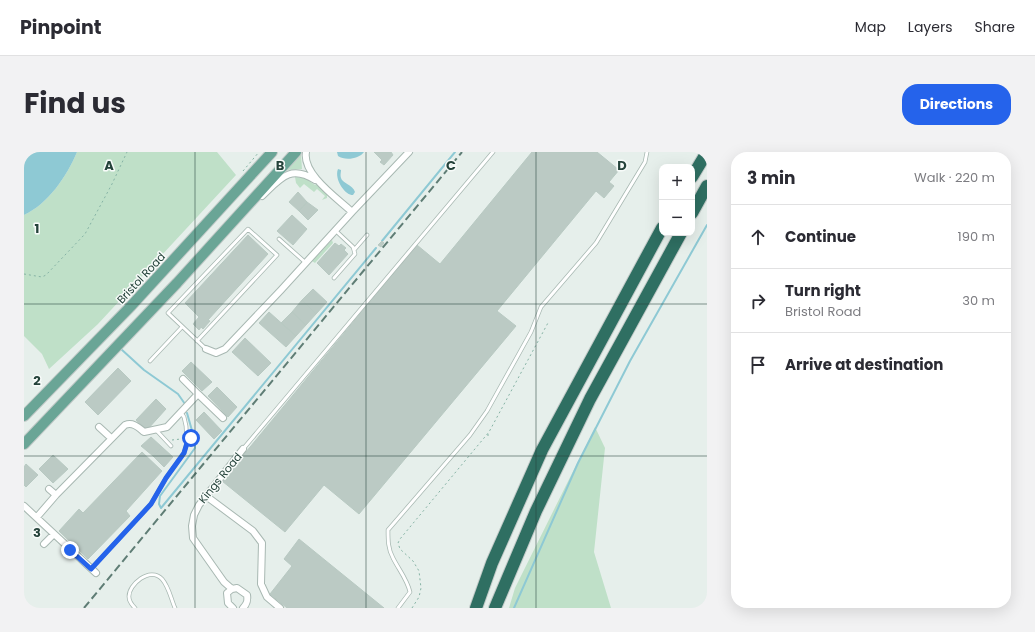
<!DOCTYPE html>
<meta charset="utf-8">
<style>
:root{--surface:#fff;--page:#f2f2f3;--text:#2b2b33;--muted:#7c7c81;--line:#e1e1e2;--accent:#2563eb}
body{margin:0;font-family:Poppins,sans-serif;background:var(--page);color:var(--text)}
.controls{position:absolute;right:12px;top:12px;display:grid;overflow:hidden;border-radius:8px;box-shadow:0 4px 16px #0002}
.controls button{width:36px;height:36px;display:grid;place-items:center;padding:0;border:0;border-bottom:1px solid var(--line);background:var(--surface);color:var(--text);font:20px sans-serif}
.stop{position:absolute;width:12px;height:12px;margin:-9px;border:3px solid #2563eb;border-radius:50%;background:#fff}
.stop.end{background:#2563eb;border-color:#fff;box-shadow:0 1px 4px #0008}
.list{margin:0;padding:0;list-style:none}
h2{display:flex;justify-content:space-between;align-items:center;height:52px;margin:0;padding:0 16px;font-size:17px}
h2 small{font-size:13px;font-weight:400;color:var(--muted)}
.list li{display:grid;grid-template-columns:26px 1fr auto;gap:12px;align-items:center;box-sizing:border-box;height:64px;padding:0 16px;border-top:1px solid var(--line)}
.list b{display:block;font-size:15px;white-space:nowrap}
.list p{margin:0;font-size:13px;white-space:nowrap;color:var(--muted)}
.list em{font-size:13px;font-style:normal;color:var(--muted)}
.icon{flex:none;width:22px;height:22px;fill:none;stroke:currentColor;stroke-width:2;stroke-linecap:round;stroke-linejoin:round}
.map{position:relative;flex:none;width:683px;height:456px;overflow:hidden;border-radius:16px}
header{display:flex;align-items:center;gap:24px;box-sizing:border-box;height:56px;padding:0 20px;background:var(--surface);border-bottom:1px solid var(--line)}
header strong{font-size:19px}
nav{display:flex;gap:22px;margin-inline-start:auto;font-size:14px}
.intro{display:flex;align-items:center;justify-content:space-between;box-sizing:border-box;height:96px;padding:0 24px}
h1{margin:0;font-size:28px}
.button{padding:10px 18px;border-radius:16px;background:var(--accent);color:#fff;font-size:14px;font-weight:700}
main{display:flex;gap:24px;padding:0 24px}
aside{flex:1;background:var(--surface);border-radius:16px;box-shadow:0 4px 16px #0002}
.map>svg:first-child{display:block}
.green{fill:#bfe0c8}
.water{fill:#8ec9d4}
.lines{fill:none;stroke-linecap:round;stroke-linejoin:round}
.stream{stroke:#8ec9d4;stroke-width:2}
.building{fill:#bbcac4;stroke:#b8c9c2}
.service-casing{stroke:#a8b8b2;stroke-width:4.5}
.minor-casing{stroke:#a8b8b2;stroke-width:8}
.primary-casing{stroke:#c2cac8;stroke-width:12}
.motorway-casing{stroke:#c2cac8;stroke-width:14}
.path{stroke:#86b3a5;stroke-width:1;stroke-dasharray:2 3;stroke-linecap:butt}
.service{stroke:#fff;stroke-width:3}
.minor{stroke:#fff;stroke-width:6}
.primary{stroke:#6aa596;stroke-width:10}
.motorway{stroke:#2f6f62;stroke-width:12}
.rail{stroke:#5f7d75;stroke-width:2;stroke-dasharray:8 4;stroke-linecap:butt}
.route{stroke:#2563eb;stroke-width:5}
.grid{fill:none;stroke:#24423a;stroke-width:1;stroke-opacity:0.55}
.labels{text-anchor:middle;stroke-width:3;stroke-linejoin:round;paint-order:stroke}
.street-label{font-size:11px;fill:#24423a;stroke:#f7fbf9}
.grid-label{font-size:13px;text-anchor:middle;font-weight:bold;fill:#24423a;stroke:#f7fbf9;stroke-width:3;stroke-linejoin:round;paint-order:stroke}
</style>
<header>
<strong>Pinpoint</strong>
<nav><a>Map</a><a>Layers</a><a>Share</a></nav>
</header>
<div class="intro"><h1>Find us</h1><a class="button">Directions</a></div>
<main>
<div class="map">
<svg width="683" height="456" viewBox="0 0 683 456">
<rect width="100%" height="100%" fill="#e6efeb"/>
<path class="green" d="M 53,0 L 193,0 L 212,23 L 74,172 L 25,217 L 18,202 L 0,184 L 0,63 C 24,52 43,24 53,0 Z
M 277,2 L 278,17 L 263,18 L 262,17 Z
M 271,25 L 281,26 L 291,33 L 293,32 L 303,42 L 303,46 L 298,48 L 301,44 L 293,37 L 290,40 L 280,32 L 276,36 L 272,31 Z
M 308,88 L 309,91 L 291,111 L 288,109 Z
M 571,275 L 581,296 L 570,400 L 587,456 L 485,456 L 491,436 Z"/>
<path class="water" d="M 0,0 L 53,0 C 43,24 24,52 0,63 Z
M 313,0 L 340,0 C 335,7 321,9 314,4 Z
M 314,17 L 317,18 C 317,21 316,23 317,26 C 318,31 329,33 331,40 L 329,43 C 320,43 310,26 314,17 Z"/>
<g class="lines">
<path class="stream" d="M 358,89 L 431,0
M 97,197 L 120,218 L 154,242 L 161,252
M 163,261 L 171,289 L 171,296 L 136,344 L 135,352 L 137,356 L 352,96
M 490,456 L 554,311 L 606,209 L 683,73"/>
</g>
<path class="building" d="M 350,0 L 367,0 L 369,3 L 360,13 L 356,10 L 358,8 Z
M 508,0 L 573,0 L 595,18 L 585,30 L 590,34 L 580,46 L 572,39 L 473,159 L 492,174 L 335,362 L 300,333 L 261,380 L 198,329 L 393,93 L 416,112 Z
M 274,40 L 283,50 L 275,59 L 265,50 Z
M 283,50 L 294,58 L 284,68 L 275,59 Z
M 268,63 L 283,77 L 269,93 L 253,79 Z
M 224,83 L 244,102 L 184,168 L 186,169 L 179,177 L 177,175 L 175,178 L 169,172 L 175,165 L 161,151 Z
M 358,89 L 360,91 L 357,95 L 354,93 Z
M 311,91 L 315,94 L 317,92 L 322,96 L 320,98 L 324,102 L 305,123 L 293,111 Z
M 289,137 L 303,150 L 292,162 L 278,148 Z
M 278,148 L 292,162 L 282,173 L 268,160 Z
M 245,160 L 272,184 L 262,195 L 235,171 Z
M 268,160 L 282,173 L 272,184 L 257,171 Z
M 221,186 L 247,211 L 234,224 L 208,200 Z
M 167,210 L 188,230 L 178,239 L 158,219 Z
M 94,216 L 107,229 L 74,263 L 61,250 Z
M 193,235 L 213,255 L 204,265 L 184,244 Z
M 132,247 L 142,257 L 123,278 L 112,268 Z
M 180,260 L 198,279 L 190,287 L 172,268 Z
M 127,285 L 138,295 L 129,304 L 117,294 Z
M 138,295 L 149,305 L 140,315 L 129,304 Z
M 118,300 L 138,319 L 102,359 L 106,364 L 64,407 L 35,379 L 55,357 L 59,361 Z
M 29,303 L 44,317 L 29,331 L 15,317 Z
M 2,312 L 14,323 L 2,335 L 0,333 L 0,315 Z
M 275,387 L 360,456 L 263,456 L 246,442 L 268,414 L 260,407 Z"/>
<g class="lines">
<defs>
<path id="service" d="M 255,87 L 282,111
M 330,98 L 343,83
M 310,126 L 331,102 L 329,95 L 312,79
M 173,189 L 253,103 L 224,77 L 144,161 L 182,197
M 126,209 L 158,175
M 132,278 L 147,294
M 219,297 L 469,0
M 67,417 L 127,352 L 142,326 L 160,301 L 163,291 L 162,274 L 160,265 L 157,261
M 111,456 C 108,453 105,450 105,445 C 104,433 126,414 138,427 C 145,435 147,447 151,456
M 374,456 L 386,440 C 383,427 375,418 369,406 C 364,397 364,388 364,378 L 446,283 L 463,259 L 507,180 L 517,155 L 572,91 L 621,10 L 623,0"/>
<path id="minor" d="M 238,44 C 256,27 266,12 291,28
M 328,60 L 385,0
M 182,197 L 192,201 L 201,197 L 257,138 L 328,60 C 313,46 278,22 282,0
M 174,242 L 199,266
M 75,275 L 87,286
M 25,337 L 32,343 L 101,273 C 109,270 114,275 120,280 L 143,275 L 174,242 L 159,227
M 182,344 L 229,379 L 238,391 L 237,432 L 243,445 L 256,456
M 0,354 L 72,421
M 13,365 L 32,343
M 20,392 L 29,383
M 208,437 L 200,430 L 169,386 L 168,374 L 170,363 L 175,353 L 219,297
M 209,456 L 204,451 L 203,441 L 208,437 L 213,436 L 223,443 C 224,449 223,452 219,456"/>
<path id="primary" d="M 0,264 L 107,154 L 248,0
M 0,292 L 153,131 L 272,0"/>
<path id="motorway" d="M 668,25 L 683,0
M 668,61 L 683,34
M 452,456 L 468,411 L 518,298 L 638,76
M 471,456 L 512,359 L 566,247 L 657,81"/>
</defs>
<use href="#service" class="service-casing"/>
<use href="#minor" class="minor-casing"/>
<use href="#primary" class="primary-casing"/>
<use href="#motorway" class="motorway-casing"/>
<path class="path" d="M 219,19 L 235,0
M 0,122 L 18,125 L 22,123 L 61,82 L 88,32 L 103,0
M 464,282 L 464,286
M 168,286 L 176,286
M 148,288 L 157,287
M 388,456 L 395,445 L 397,436 L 395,419 L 389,409 L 376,397 L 374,391 L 376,387 L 465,280 L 525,169"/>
<use href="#service" class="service"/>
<use href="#minor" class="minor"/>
<use href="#primary" class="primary"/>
<use href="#motorway" class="motorway"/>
<path class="rail" d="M 60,456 L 438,0"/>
</g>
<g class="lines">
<path class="route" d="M 46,398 L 67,417 L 127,352 L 142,326 L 160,301 L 163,291 L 163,287 L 167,286"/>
</g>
<path class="grid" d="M 171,0 L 171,456M 342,0 L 342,456M 512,0 L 512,456M 0,152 L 683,152M 0,304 L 683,304"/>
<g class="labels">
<g class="street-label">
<text transform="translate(117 126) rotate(-47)" y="4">Bristol Road</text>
<text transform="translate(196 326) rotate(-51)" y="4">Kings Road</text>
</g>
</g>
<g class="grid-label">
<text x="85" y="18">A</text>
<text x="256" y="18">B</text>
<text x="427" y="18">C</text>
<text x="598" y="18">D</text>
<text x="13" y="81">1</text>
<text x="13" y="233">2</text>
<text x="13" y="385">3</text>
</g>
</svg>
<div class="controls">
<button>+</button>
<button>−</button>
</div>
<div class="stop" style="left:167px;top:286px"></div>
<div class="stop end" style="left:46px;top:398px"></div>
</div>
<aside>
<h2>3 min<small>Walk · 220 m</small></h2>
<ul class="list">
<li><svg class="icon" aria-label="ahead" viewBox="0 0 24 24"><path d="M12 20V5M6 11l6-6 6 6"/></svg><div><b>Continue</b></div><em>190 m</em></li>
<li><svg class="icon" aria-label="right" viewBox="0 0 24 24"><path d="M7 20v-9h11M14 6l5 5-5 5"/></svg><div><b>Turn right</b><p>Bristol Road</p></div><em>30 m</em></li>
<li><svg class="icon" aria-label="arrive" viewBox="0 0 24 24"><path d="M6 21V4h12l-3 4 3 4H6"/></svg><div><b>Arrive at destination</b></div></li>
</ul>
</aside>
</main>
